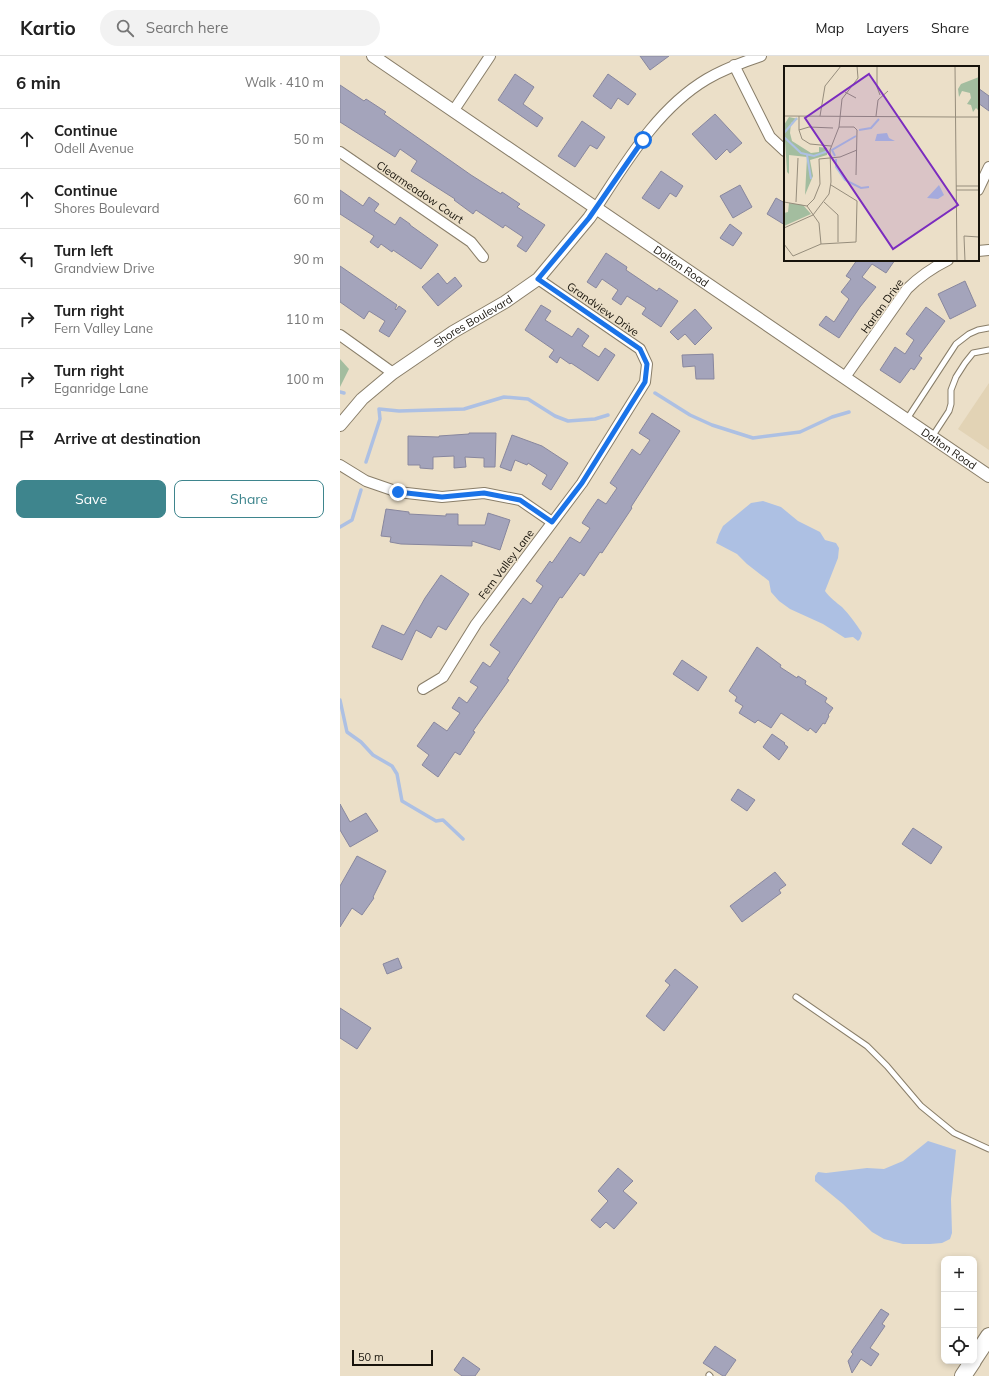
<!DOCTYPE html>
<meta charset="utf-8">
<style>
:root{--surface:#fff;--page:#f2f2f2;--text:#222;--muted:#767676;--line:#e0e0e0;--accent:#3e858d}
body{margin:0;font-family:Mulish,sans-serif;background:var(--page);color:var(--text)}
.controls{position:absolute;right:12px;bottom:12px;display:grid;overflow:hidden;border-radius:8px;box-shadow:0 2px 6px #0003}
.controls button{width:36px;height:36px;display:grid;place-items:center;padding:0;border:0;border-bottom:1px solid var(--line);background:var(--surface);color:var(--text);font:20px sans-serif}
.scale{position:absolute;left:12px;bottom:10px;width:81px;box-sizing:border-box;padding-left:4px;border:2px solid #17130b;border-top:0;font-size:11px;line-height:14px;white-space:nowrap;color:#17130b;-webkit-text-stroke:3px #ebdfc8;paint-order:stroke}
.stop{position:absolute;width:12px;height:12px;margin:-9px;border:3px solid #1a73e8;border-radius:50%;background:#fff}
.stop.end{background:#1a73e8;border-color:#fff;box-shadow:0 1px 4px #0008}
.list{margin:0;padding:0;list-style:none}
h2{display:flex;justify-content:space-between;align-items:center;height:52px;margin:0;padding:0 16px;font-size:17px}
h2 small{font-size:13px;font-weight:400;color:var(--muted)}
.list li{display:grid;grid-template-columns:26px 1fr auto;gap:12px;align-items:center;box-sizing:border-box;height:60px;padding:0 16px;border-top:1px solid var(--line)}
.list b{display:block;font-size:15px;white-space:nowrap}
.list p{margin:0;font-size:13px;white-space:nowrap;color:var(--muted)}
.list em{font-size:13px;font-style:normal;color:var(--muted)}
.actions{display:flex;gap:8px;padding:12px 16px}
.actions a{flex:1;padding:9px 0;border:1px solid var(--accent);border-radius:8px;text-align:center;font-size:14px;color:var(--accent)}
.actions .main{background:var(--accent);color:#fff}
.icon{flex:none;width:22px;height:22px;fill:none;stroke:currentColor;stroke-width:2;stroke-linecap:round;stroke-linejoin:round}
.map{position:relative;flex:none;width:649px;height:1320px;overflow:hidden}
header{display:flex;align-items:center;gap:24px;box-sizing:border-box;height:56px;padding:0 20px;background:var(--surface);border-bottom:1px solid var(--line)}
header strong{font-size:19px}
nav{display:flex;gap:22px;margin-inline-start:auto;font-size:14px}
.search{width:280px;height:36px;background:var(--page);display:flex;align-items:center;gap:10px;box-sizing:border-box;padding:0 14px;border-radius:22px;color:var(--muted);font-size:15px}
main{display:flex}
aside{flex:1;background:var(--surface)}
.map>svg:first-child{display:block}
.built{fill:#e2d3b5}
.green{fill:#a3bd9f}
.water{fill:#adc0e3}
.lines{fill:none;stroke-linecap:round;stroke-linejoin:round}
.stream{stroke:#adc0e3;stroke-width:3.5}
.building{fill:#a4a4bb;stroke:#88879e}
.service-casing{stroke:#897e69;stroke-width:7}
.minor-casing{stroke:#897e69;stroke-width:12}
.tertiary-casing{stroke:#897e69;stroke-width:14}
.primary-casing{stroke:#897e69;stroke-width:18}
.service{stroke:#fff;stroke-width:5}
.minor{stroke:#fff;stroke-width:10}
.tertiary{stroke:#fff;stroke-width:12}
.primary{stroke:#fff;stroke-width:16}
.route{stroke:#1a73e8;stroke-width:5}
.labels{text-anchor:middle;stroke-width:3;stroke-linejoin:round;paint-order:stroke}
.street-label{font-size:11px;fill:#17130b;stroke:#ebdfc8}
.inset-river{fill:none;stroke:#adc0e3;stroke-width:2}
.inset-road{fill:none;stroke:#968d7c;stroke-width:1}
.view{fill:#7b2cbf;fill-opacity:0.15;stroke:#7b2cbf;stroke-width:2}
.inset-edge{fill:none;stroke:#17130b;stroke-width:2}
</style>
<header>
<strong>Kartio</strong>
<div class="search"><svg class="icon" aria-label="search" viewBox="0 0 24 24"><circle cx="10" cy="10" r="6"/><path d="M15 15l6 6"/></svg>Search here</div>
<nav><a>Map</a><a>Layers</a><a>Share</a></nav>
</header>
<main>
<aside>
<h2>6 min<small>Walk · 410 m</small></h2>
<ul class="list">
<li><svg class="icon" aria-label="ahead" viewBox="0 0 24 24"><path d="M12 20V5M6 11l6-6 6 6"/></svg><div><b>Continue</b><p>Odell Avenue</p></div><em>50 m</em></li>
<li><svg class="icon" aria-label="ahead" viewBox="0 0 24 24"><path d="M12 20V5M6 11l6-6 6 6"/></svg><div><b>Continue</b><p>Shores Boulevard</p></div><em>60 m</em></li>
<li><svg class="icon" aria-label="left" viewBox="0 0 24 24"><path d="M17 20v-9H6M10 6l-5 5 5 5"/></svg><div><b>Turn left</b><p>Grandview Drive</p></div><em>90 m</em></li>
<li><svg class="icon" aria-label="right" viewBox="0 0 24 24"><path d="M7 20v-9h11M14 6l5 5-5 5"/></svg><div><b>Turn right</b><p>Fern Valley Lane</p></div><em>110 m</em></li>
<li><svg class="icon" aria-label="right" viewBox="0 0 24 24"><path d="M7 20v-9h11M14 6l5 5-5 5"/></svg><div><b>Turn right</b><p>Eganridge Lane</p></div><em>100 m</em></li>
<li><svg class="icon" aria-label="arrive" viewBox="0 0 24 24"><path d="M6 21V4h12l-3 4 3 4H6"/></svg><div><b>Arrive at destination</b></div></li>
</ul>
<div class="actions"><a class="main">Save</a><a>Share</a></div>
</aside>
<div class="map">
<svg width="649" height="1320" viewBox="0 0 649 1320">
<rect width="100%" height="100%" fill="#ebdfc8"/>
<path class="built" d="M 649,327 L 649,394 L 618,373 Z"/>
<path class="green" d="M 0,303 L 9,313 L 0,331 Z"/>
<path class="water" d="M 423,445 L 441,451 L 458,465 L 480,476 L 485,484 L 496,487 L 499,492 L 498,502 L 485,535 C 490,542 496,546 502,551 C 510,559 516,568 522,577 L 520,583 L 518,585 L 513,581 L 505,582 L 483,568 L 450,553 L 439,545 L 431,536 L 429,525 L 407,508 L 397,498 L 376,487 L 379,478 L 383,470 L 411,447 Z
M 588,1085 L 616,1094 L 611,1143 L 612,1177 L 610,1183 L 602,1187 L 590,1188 L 563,1188 L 544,1183 L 532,1176 L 503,1148 L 475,1125 L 475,1120 L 478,1116 L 486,1117 L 527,1112 L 544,1113 L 563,1105 Z"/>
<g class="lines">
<path class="stream" d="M 0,336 L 4,337
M 315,337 L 350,359 L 372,369 L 413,382 L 460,376 L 492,361 L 509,356
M 26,406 L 40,363 L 39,353 L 59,355 L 124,353 L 164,341 L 188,343 L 215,360 L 228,365 L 255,363 L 268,359
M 0,471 L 12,464 L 21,434
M 0,644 L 7,676 L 21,686 L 33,699 L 52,710 L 57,718 L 62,745 L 96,765 L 103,764 L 123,783"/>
</g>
<path class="building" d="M 300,0 L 329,0 L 310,14 Z
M 175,18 L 194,31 L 183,48 L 203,62 L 197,71 L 158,44 Z
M 268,18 L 296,38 L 288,49 L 278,42 L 271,53 L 253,40 Z
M 0,29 L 24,45 L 26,43 L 46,56 L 44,58 L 131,119 L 161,138 L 162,136 L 180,148 L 177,151 L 205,169 L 186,196 L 177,190 L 183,181 L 165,169 L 163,172 L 136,154 L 133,158 L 114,144 L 115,143 L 71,115 L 77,105 L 60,93 L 55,101 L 0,66 Z
M 638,32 L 649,40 L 649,55 L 638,47 Z
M 375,58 L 402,87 L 390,97 L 387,93 L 376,104 L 352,78 Z
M 242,65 L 265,81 L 257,93 L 250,89 L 235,111 L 218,100 Z
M 321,115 L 343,130 L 336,141 L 330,137 L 319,153 L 302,142 Z
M 400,129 L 412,151 L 393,162 L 380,140 Z
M 0,134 L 23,150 L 29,141 L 39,148 L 34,155 L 55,169 L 60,161 L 70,168 L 70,169 L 98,189 L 81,213 L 53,194 L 52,196 L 41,188 L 38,192 L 30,186 L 34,180 L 0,158 Z
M 436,142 L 445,147 L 445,169 L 427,158 Z
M 390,168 L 402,177 L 393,190 L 380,182 Z
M 266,197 L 287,211 L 286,214 L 317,235 L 319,232 L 338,245 L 321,271 L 302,258 L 306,252 L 287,240 L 281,249 L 272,243 L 278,234 L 262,223 L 256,232 L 247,226 Z
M 517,204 L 555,204 L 546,217 L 532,208 L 522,221 L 536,231 L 520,251 L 499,282 L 479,269 L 486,260 L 494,266 L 509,243 L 501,236 L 511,223 L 506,220 Z
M 0,210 L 57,249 L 55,253 L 56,254 L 59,250 L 66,255 L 49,281 L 39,275 L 45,265 L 29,255 L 24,263 L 0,246 Z
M 98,217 L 107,228 L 115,221 L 122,230 L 98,250 L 82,231 Z
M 625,225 L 636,250 L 610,263 L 598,238 Z
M 201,249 L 211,255 L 205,264 L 232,281 L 238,272 L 249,280 L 242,290 L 259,301 L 265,292 L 275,299 L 258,325 L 231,307 L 230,308 L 220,301 L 217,307 L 209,301 L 214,294 L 185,274 Z
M 586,251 L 605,265 L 579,300 L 582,302 L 574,314 L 571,312 L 560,327 L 540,314 L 555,291 L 565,298 L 574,284 L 566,278 Z
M 355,253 L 372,272 L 355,289 L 345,278 L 338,284 L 330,276 Z
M 373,298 L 374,323 L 356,323 L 355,310 L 343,311 L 342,299 Z
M 312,357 L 340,375 L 291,451 L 292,452 L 262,497 L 260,496 L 244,520 L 240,517 L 222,542 L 220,541 L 167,623 L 169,624 L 133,675 L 135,676 L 120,699 L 115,696 L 98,721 L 82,709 L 89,699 L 77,690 L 94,666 L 107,675 L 120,657 L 112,652 L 119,641 L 127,647 L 138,631 L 130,626 L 143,606 L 150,611 L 160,596 L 150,589 L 183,542 L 191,548 L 203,530 L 196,525 L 210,505 L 212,507 L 230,481 L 240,487 L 250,472 L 242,467 L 249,456 L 258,443 L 266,448 L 277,432 L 270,427 L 292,393 L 300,399 L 310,384 L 299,377 Z
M 129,377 L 156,377 L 155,411 L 144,411 L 144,402 L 125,401 L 126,411 L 114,412 L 114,400 L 93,401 L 93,413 L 80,412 L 80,409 L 68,409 L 68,380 L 99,381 L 99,380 L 129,378 Z
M 172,379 L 202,390 L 228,407 L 211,434 L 202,428 L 207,419 L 188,407 L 187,409 L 175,404 L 171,415 L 160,411 Z
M 46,453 L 69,456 L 69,458 L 106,460 L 106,458 L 118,458 L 118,469 L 145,469 L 148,457 L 170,464 L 160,494 L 132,485 L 132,490 L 61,488 L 50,486 L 51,481 L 41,480 Z
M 101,519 L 129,538 L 106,574 L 98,570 L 91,582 L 76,574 L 62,604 L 32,591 L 42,569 L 64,579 L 85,542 Z
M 417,591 L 441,609 L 440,611 L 457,622 L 458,620 L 466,625 L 465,628 L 487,642 L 485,646 L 493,652 L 488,659 L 489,660 L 485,668 L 483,667 L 476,677 L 470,672 L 468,675 L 441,657 L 431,672 L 418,664 L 415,667 L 399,657 L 403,650 L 395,645 L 397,641 L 389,635 Z
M 342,604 L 367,621 L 358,635 L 333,618 Z
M 432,678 L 445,687 L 444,688 L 448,691 L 439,704 L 423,691 Z
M 398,733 L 415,744 L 407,755 L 391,744 Z
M 0,748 L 10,766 L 26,757 L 38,775 L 10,791 L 0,774 Z
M 573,772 L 602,791 L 591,808 L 562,788 Z
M 17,800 L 46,815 L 33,841 L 34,842 L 22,859 L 12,852 L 0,871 L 0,830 Z
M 435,816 L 446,829 L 439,834 L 441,837 L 402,866 L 390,850 Z
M 58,902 L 62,912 L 47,918 L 43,908 Z
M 335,913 L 358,931 L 324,975 L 306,960 L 330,929 L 325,925 Z
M 0,952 L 31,972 L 17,993 L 0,982 Z
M 278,1112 L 293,1125 L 283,1135 L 297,1147 L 274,1173 L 266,1166 L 260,1172 L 251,1164 L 268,1145 L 258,1135 Z
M 541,1253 L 549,1258 L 542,1268 L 545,1270 L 530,1292 L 539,1298 L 531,1310 L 521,1303 L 512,1317 L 508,1305 L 513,1298 L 511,1296 Z
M 375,1290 L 396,1304 L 385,1320 L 383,1320 L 363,1307 Z
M 123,1301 L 140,1313 L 135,1320 L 122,1320 L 114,1314 Z"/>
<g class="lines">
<defs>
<path id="service" d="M 567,363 L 616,288 L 629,278 L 638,274 L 649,272
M 592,381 L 609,355 L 611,348 L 611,334 L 616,321 L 625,307 L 633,297 L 649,294
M 456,941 L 527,990 L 547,1010 L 581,1050 L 614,1077 L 649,1093
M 369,1319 L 370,1320"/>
<path id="minor" d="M 394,9 L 430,81 L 445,95
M 114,54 L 150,0
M 0,96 L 131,186 L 143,201
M 638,134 L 649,111
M 256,152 C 287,105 318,52 367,23 C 384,13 403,6 421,0
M 638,195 L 649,194
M 0,279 L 53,317
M 505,321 L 567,233 C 580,220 592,212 608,204
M 0,409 L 26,425 L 58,436 L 102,441 L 144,437 L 180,444 L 212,466
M 83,633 L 103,621 L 136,568 L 242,427 L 305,326 L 307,308 L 300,293 L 198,223"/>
<g id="tertiary">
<path id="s1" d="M 33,0 L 649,420"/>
<path id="s2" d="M 0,369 L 22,343 L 53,317 L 113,276 L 165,246 L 198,223 L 249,162 L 256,152"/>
</g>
<path id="primary" d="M 634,1303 L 649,1280
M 623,1320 L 633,1305"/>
</defs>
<use href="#service" class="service-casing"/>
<use href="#minor" class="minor-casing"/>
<use href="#tertiary" class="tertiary-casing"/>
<use href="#primary" class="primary-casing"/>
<use href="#service" class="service"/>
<use href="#minor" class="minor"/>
<use href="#tertiary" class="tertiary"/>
<use href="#primary" class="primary"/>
</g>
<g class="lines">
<path class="route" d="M 58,436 L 102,441 L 144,437 L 180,444 L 212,466 L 242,427 L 305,326 L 307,308 L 300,293 L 198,223 L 249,162 L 303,84"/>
</g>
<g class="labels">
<g class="street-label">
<text transform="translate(80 136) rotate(34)" y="4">Clearmeadow Court</text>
<text dy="4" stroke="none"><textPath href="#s1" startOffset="373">Dalton Road</textPath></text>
<text transform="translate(542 250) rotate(-54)" y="4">Harlan Drive</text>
<text transform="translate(263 253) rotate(35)" y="4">Grandview Drive</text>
<text dy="4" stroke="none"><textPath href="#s2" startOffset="170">Shores Boulevard</textPath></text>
<text dy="4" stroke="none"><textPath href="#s1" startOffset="697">Dalton Road</textPath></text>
<text transform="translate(166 508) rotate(-53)" y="4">Fern Valley Lane</text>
</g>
</g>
<g transform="translate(444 10)">
<rect width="195" height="195" fill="#ebdfc8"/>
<path d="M 195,11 L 195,45 L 192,42 L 189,46 L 187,39 L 183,38 L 187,32 L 186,27 L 178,25 L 175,31 L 174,23 L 177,18 ZM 5,51 L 14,53 L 7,57 L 6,67 L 8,75 L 27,87 L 35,86 L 35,81 L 43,82 L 43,89 L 26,94 L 29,110 L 21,129 L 23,91 L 5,89 L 5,108 L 3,106 L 0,59 ZM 5,137 L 19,139 L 27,148 L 0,160 L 0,147 L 4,146 Z" fill="#a3bd9f"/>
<path d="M 103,67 L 105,72 L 111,75 L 91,75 L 93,68 ZM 155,119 L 160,129 L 154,133 L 143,132 Z" fill="#adc0e3"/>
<path class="inset-river" d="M 75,64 L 87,62 L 95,53M 0,67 L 13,52M 0,71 L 17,87 L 30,90 L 44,85M 23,89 L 27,113M 51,90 L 48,84 L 72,70M 52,93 L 52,101 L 61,114 L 77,122 L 85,121"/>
<path class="inset-road" d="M 93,0 L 93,21 L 96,29M 171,0 L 173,195M 61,26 L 72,32M 0,50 L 171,51M 15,50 L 15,64 L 18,73 L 26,78 L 47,80M 36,50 L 41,20 L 57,0M 92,50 L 94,34 L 104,25M 171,51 L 195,51M 55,61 L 70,61 L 73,64 L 72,109M 15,64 L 25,61 L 49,62M 172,120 L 195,120M 172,124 L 195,124M 0,136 L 23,140 L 35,157 L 37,178M 12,136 L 14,92M 40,136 L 54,149 L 54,176M 23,140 L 30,133 L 36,118 L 35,93 L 56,91 L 73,84M 0,162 L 29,149 L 45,128 L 47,116 L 46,84 L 55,61 L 58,33 L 74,12 L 73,0M 0,178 L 9,190 L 37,178 L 72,176 L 73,135 L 47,119M 181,195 L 180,170 L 195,171"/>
<path class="view" d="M 85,8 L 174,139 L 109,183 L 21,52 Z"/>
<rect width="195" height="195" class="inset-edge"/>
</g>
</svg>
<div class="controls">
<button>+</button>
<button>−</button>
<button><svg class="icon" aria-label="locate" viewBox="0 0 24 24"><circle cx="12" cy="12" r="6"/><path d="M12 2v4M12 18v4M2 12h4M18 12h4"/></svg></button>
</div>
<div class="scale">50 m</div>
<div class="stop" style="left:303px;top:84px"></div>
<div class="stop end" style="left:58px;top:436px"></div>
</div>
</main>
